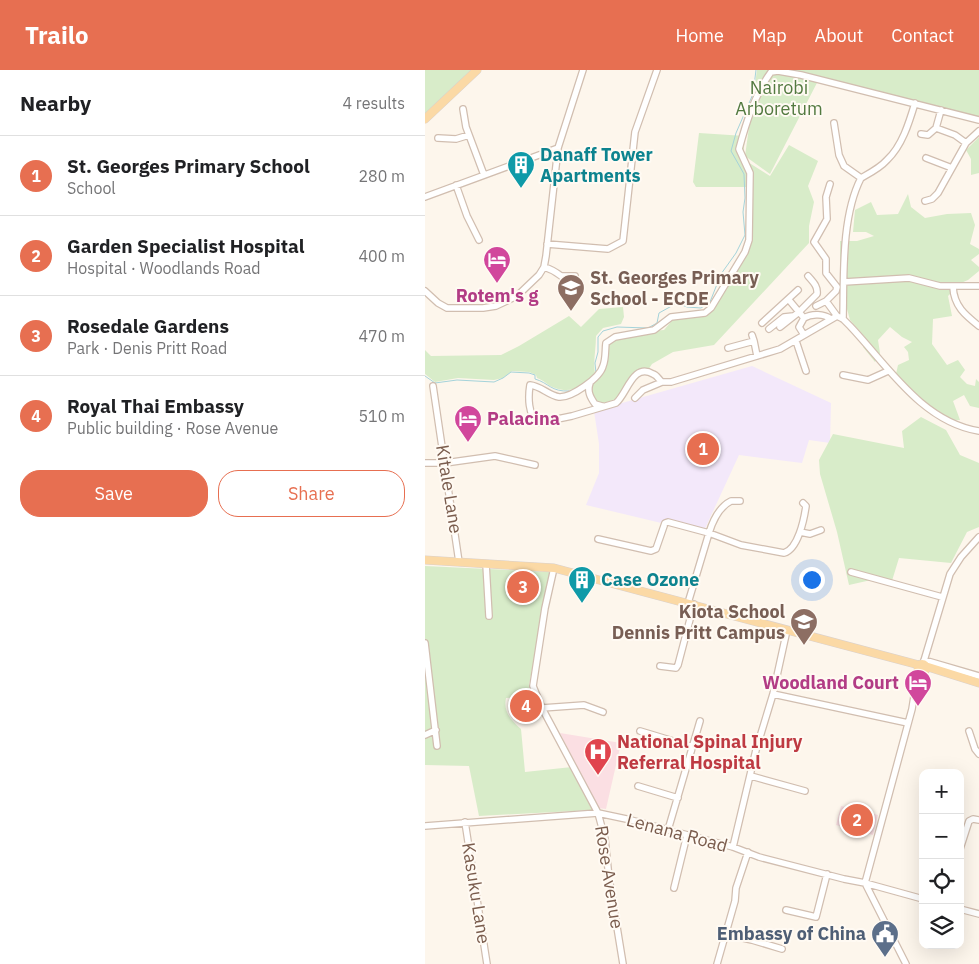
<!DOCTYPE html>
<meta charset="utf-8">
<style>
:root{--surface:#fff;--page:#f6f6f6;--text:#202124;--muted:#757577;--line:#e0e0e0;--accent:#e76f51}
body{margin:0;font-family:"IBM Plex Sans",sans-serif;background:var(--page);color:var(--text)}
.controls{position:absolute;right:15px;bottom:15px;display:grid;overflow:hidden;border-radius:10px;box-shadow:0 5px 20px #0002}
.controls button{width:45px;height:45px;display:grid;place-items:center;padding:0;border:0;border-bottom:1px solid var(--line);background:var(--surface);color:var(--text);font:25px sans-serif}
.you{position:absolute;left:386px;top:509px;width:18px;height:18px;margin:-12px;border:4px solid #fff;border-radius:50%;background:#1a73e8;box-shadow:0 0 0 8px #1a73e833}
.badge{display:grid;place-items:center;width:32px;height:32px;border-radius:50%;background:var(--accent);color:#fff;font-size:16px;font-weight:700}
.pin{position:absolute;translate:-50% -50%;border:2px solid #fff;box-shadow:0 1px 5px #0006}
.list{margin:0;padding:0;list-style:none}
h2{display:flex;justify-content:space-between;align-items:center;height:65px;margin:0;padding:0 20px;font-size:21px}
h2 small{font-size:16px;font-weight:400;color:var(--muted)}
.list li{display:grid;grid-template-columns:32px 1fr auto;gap:15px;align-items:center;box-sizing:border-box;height:80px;padding:0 20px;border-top:1px solid var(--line)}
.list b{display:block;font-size:19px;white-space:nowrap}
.list p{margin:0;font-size:16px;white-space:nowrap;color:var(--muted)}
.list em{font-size:16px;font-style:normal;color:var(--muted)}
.actions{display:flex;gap:10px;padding:15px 20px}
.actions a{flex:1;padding:11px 0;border:1px solid var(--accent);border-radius:20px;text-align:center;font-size:18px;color:var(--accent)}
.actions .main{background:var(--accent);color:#fff}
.icon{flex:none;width:28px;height:28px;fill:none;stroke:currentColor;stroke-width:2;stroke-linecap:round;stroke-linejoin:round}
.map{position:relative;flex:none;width:554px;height:894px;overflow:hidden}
header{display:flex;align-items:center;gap:30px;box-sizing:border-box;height:70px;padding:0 25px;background:var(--accent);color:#fff}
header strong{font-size:24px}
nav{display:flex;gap:28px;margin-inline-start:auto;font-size:18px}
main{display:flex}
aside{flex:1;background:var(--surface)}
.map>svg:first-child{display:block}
.education{fill:#f3e8fa}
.medical{fill:#fbdfe3}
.green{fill:#d8ecc9}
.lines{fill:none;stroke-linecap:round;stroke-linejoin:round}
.stream{stroke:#a5d3da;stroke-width:1}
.minor-casing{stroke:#d1beb0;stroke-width:8}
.major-casing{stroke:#dad1cd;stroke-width:9}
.minor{stroke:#fff;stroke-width:5.5}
.major{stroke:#fbd9a5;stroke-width:8}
.labels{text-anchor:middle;stroke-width:4;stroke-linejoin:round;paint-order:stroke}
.park-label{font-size:18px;fill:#537a41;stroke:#fffaf3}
.culture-label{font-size:18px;font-weight:bold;fill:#0d838f;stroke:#fffaf3;text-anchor:start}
.education-label{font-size:18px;font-weight:bold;fill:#785e54;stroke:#fffaf3;text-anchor:start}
.hotel-label{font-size:18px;font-weight:bold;fill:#b23c85;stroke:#fffaf3}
.street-label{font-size:18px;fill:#7a5c4d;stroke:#fffaf3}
.health-label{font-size:18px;font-weight:bold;fill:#be3a42;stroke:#fffaf3;text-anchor:start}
.service-label{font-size:18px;font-weight:bold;fill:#4e5e75;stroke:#fffaf3;text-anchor:end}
</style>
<header>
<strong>Trailo</strong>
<nav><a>Home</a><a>Map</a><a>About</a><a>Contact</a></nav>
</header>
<main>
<aside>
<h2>Nearby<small>4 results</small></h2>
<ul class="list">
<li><span class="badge">1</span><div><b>St. Georges Primary School</b><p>School</p></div><em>280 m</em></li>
<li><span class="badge">2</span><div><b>Garden Specialist Hospital</b><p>Hospital · Woodlands Road</p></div><em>400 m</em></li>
<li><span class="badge">3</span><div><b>Rosedale Gardens</b><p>Park · Denis Pritt Road</p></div><em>470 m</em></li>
<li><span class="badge">4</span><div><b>Royal Thai Embassy</b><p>Public building · Rose Avenue</p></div><em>510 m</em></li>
</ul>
<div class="actions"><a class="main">Save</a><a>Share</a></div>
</aside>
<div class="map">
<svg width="554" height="894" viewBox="0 0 554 894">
<rect width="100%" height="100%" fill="#fdf6ec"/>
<path class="education" d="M 327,296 L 406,333 L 405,373 L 384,370 L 377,393 L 314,385 L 278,463 L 161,435 L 174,403 L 174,374 L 169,341 Z"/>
<path class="medical" d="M 135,663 L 196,673 L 181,739 L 173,738 Z
M 416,736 L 453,745 L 448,765 L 411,755 Z"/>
<path class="green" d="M 0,0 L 47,0 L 0,44 Z
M 332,0 L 554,0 L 554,51 L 395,7 L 345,104 L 320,86 Z
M 274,63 L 320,66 L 318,89 L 345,106 L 364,75 L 393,91 L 383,116 L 389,132 L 384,156 L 384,173 L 289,275 L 248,282 L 227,294 L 223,300 L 215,301 L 192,329 L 175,334 L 158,320 C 182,300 181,304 183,273 C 193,263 224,261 239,260 L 250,247 L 283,245 L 325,174 L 328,162 L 326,139 L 326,117 L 271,117 L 268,112 Z
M 554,67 L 554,103 L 546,105 L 546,89 L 541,80 Z
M 483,124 L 486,137 L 500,148 L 522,144 L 546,143 L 550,155 L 545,174 L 554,179 L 554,184 L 546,190 L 554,197 L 554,201 L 543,210 L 536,213 L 523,226 L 527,246 L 508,249 L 507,274 L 522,295 L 533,290 L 540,300 L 535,307 L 542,314 L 550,316 L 551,309 L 554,312 L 554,338 L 545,336 L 539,325 L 528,331 L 535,350 L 517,351 L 491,331 L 481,315 L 471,304 L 473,295 L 484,290 L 483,282 L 479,277 L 487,272 L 477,267 L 465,257 L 453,270 L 455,283 L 450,292 L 438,277 L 440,267 L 425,250 L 422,239 L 415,224 L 415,171 L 432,171 L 449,166 L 441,162 L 428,162 L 430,140 L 446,132 L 452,145 L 473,144 Z
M 198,237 L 199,247 L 196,254 L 178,258 L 171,266 C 171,279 168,291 170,304 C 159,316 147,324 130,318 C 123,316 119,310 112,308 L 111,305 L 104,302 L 87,301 L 78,308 L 69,310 L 33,308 L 10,312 L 0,304 L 0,280 L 6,286 L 76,285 L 94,276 L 144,246 L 156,257 L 174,239 Z
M 496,347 L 521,360 L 535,385 L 554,393 L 554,457 L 542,462 L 526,493 L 474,488 L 466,514 L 446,510 L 424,515 L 412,462 L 395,404 L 394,390 L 408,364 L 479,378 L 477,361 Z
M 0,496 L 126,502 L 104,615 L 106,626 L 81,628 C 78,642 86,650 96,659 L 100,702 L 147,697 L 168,740 L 54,746 L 44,696 L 0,695 Z"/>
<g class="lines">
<path class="stream" d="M 171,303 L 170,293 L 173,282 L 173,267 L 178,261 L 192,257 L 223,258 L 232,253 L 234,243 L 252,233 L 262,237 L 276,238 L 285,232 L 296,204 L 311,183 L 320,165 L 318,142 L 320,128 L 319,104 L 306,81 L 311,63 L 328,24 L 331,0
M 0,306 L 10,313 L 32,310 L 69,312 L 78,308 L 86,302 L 104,303 L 110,305 L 110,309 C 124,313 126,322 144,321"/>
<defs>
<path id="minor" d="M 38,39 L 41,57 L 59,105
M 516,40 L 511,58 L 530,65 L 541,73 L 554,61
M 554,50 L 376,5 L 353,1 L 346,2 C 330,24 321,53 314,79 L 325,103 L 324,170 L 320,182 L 286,238 L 280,243 L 246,247 L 229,260 L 190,267 L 181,273 C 180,280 181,289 178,296 C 175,308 146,328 134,327 C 123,325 116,316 105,315 C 103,327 103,345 113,353 L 147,346 L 191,333 C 202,324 208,292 228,304 C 232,305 234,310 237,312 L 246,312 L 355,279 L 412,246 L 418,249 L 425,256 C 462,295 497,352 554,361
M 409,53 L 414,85 L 419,96 L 436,108 C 416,147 419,206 418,249
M 496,64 L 503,65 L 511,58
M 13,68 L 31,69 L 44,65
M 501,88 L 527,98
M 436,108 C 445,103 455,98 462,90 C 477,76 484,53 490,33
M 405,114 L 401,127 L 402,149 L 389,172 L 401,189 L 401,203 L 412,217 L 411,221 L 401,231 L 412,246
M 31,115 L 42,146 L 54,170
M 0,127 L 133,78
M 500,131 L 507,129 L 513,123 L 541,73
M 122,174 L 183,179 L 198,171 L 210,62 L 232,0
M 119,197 C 133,201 142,211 152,221
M 137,206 L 150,206
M 419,212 L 484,208 L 515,216 L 554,216
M 528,217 C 529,236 540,245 554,256
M 0,221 L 13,233 L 22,238 L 58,238 L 71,236 L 92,226 L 114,205 L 119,197 L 121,186 L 133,78 L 158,0
M 391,236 L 401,231
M 379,248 L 374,242 L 392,224 C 393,216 388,212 383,206
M 337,253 L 373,220
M 355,257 L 374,242 L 364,230
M 344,259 L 359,247 L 368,246
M 379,265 L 374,257 L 379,248 C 387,243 399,244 406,249
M 329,271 L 332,286
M 371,271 L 381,301
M 303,278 L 329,271 L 327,265
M 418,305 L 443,310 L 463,301
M 165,313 C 162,321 165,327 170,334 L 177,336
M 8,316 L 34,492
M 210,328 L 218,320 L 237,312
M 0,393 L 20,393 L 70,386 L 110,395
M 315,431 L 306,431 C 294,437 288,450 284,463 L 316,475 L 359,483 C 373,479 379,450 381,436 L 378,433
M 375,462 L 385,464 L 396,460
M 173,469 L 226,481 L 231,479 L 240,453 L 243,452 L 284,463 L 263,533
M 61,494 L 64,546
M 129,498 L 120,538 L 108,616 L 117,638 L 173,743 L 180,769 L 184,808 L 198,894
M 426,502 L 517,527
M 0,573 L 12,676
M 499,590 L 554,606
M 498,594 L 525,504 L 536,487 L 554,467
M 235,596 L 251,598 L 253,595 L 269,534
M 494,611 L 498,602
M 348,624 L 362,560
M 117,638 L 159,635 L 178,642
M 215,661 L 268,677
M 544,661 L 550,679 L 554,684
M 0,665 L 11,660
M 326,706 L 380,721
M 213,716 L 253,728
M 40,752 L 62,894
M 0,756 L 173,743 L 206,750 L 308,777 L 334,787 L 419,809 L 440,813 L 498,829
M 243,760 L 275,651
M 308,777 L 331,680 L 348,624 L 483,653
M 535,779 L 544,751 L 548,749 L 554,750
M 249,818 L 262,765
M 535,839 L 554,844
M 361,840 L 391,847 L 402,804
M 300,864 L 327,870 L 357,879
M 292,894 L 310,831 L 311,818 L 323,782
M 481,894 L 440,813 L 487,639 L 493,601"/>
<path id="major" d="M 0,49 L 52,0
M 0,490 L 129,498 L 494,595
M493 598a4 4 0 1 1 8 0a4 4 0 1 1-8 0Z
M 500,596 L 554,613"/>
</defs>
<use href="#minor" class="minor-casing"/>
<use href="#major" class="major-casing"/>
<use href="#minor" class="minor"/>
<use href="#major" class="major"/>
</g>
<defs>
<symbol id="building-pin" viewBox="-11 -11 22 30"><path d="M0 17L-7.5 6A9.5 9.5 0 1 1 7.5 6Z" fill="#0f9aa8" stroke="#fffaf3"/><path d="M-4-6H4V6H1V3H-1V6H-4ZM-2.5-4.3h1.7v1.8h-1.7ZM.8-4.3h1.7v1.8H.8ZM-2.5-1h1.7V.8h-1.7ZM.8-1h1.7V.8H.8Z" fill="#fff"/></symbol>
<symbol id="hotel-pin" viewBox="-11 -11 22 30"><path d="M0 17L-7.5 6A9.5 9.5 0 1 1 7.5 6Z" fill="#d1479c" stroke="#fffaf3"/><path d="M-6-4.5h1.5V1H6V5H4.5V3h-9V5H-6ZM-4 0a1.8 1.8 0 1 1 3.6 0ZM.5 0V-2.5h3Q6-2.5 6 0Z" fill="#fff"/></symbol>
<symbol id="school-pin" viewBox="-11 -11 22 30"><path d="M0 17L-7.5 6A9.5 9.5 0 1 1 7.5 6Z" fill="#8d6e63" stroke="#fffaf3"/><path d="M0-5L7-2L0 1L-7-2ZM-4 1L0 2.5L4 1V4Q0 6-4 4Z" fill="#fff"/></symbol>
<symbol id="hospital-pin" viewBox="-11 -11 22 30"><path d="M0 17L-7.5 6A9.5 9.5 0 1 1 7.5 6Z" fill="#e0444e" stroke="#fffaf3"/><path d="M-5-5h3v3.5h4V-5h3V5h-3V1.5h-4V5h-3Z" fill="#fff"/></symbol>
<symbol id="civic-pin" viewBox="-11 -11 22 30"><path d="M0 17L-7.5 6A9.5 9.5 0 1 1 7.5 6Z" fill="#5c6f8a" stroke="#fffaf3"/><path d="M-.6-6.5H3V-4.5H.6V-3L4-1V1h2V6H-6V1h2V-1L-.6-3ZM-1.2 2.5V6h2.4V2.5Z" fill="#fff"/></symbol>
</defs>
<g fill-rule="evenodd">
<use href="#building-pin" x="80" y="79" width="32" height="43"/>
<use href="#hotel-pin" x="56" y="174" width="32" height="43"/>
<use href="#school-pin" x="130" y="202" width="32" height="43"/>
<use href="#hotel-pin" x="27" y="333" width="32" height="43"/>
<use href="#building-pin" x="141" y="494" width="32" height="43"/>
<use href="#school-pin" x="363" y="536" width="32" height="43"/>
<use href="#hotel-pin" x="477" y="597" width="32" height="43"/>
<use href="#hospital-pin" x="157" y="666" width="32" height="43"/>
<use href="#civic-pin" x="444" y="848" width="32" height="43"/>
</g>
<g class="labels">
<g class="park-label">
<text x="354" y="24">Nairobi<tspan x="354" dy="21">Arboretum</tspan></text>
</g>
<g class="culture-label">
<text x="115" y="91">Danaff Tower<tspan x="115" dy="21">Apartments</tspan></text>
<text x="176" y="516">Case Ozone</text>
</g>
<g class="education-label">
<text x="165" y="214">St. Georges Primary<tspan x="165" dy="21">School - ECDE</tspan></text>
<text x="360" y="548" text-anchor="end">Kiota School<tspan x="360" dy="21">Dennis Pritt Campus</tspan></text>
</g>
<g class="hotel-label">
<text x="72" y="232">Rotem's g</text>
<text x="62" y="355" text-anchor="start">Palacina</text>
<text x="474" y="619" text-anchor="end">Woodland Court</text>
</g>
<g class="street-label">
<text transform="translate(24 419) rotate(81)" y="6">Kitale Lane</text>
<text transform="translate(252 763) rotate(15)" y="6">Lenana Road</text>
<text transform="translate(184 807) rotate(81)" y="6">Rose Avenue</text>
<text transform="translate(51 823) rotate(81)" y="6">Kasuku Lane</text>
</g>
<g class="health-label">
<text x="192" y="678">National Spinal Injury<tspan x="192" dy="21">Referral Hospital</tspan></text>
</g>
<g class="service-label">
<text x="441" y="870">Embassy of China</text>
</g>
</g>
</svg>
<div class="controls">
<button>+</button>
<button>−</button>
<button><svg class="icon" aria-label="locate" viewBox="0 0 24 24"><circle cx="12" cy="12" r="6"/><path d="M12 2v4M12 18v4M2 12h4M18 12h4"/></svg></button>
<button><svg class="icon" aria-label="layers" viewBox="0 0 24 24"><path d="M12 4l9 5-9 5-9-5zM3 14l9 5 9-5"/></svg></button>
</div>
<div class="you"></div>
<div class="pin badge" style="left:278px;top:379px">1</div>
<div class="pin badge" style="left:432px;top:750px">2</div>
<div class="pin badge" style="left:98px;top:517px">3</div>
<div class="pin badge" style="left:101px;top:636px">4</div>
</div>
</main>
